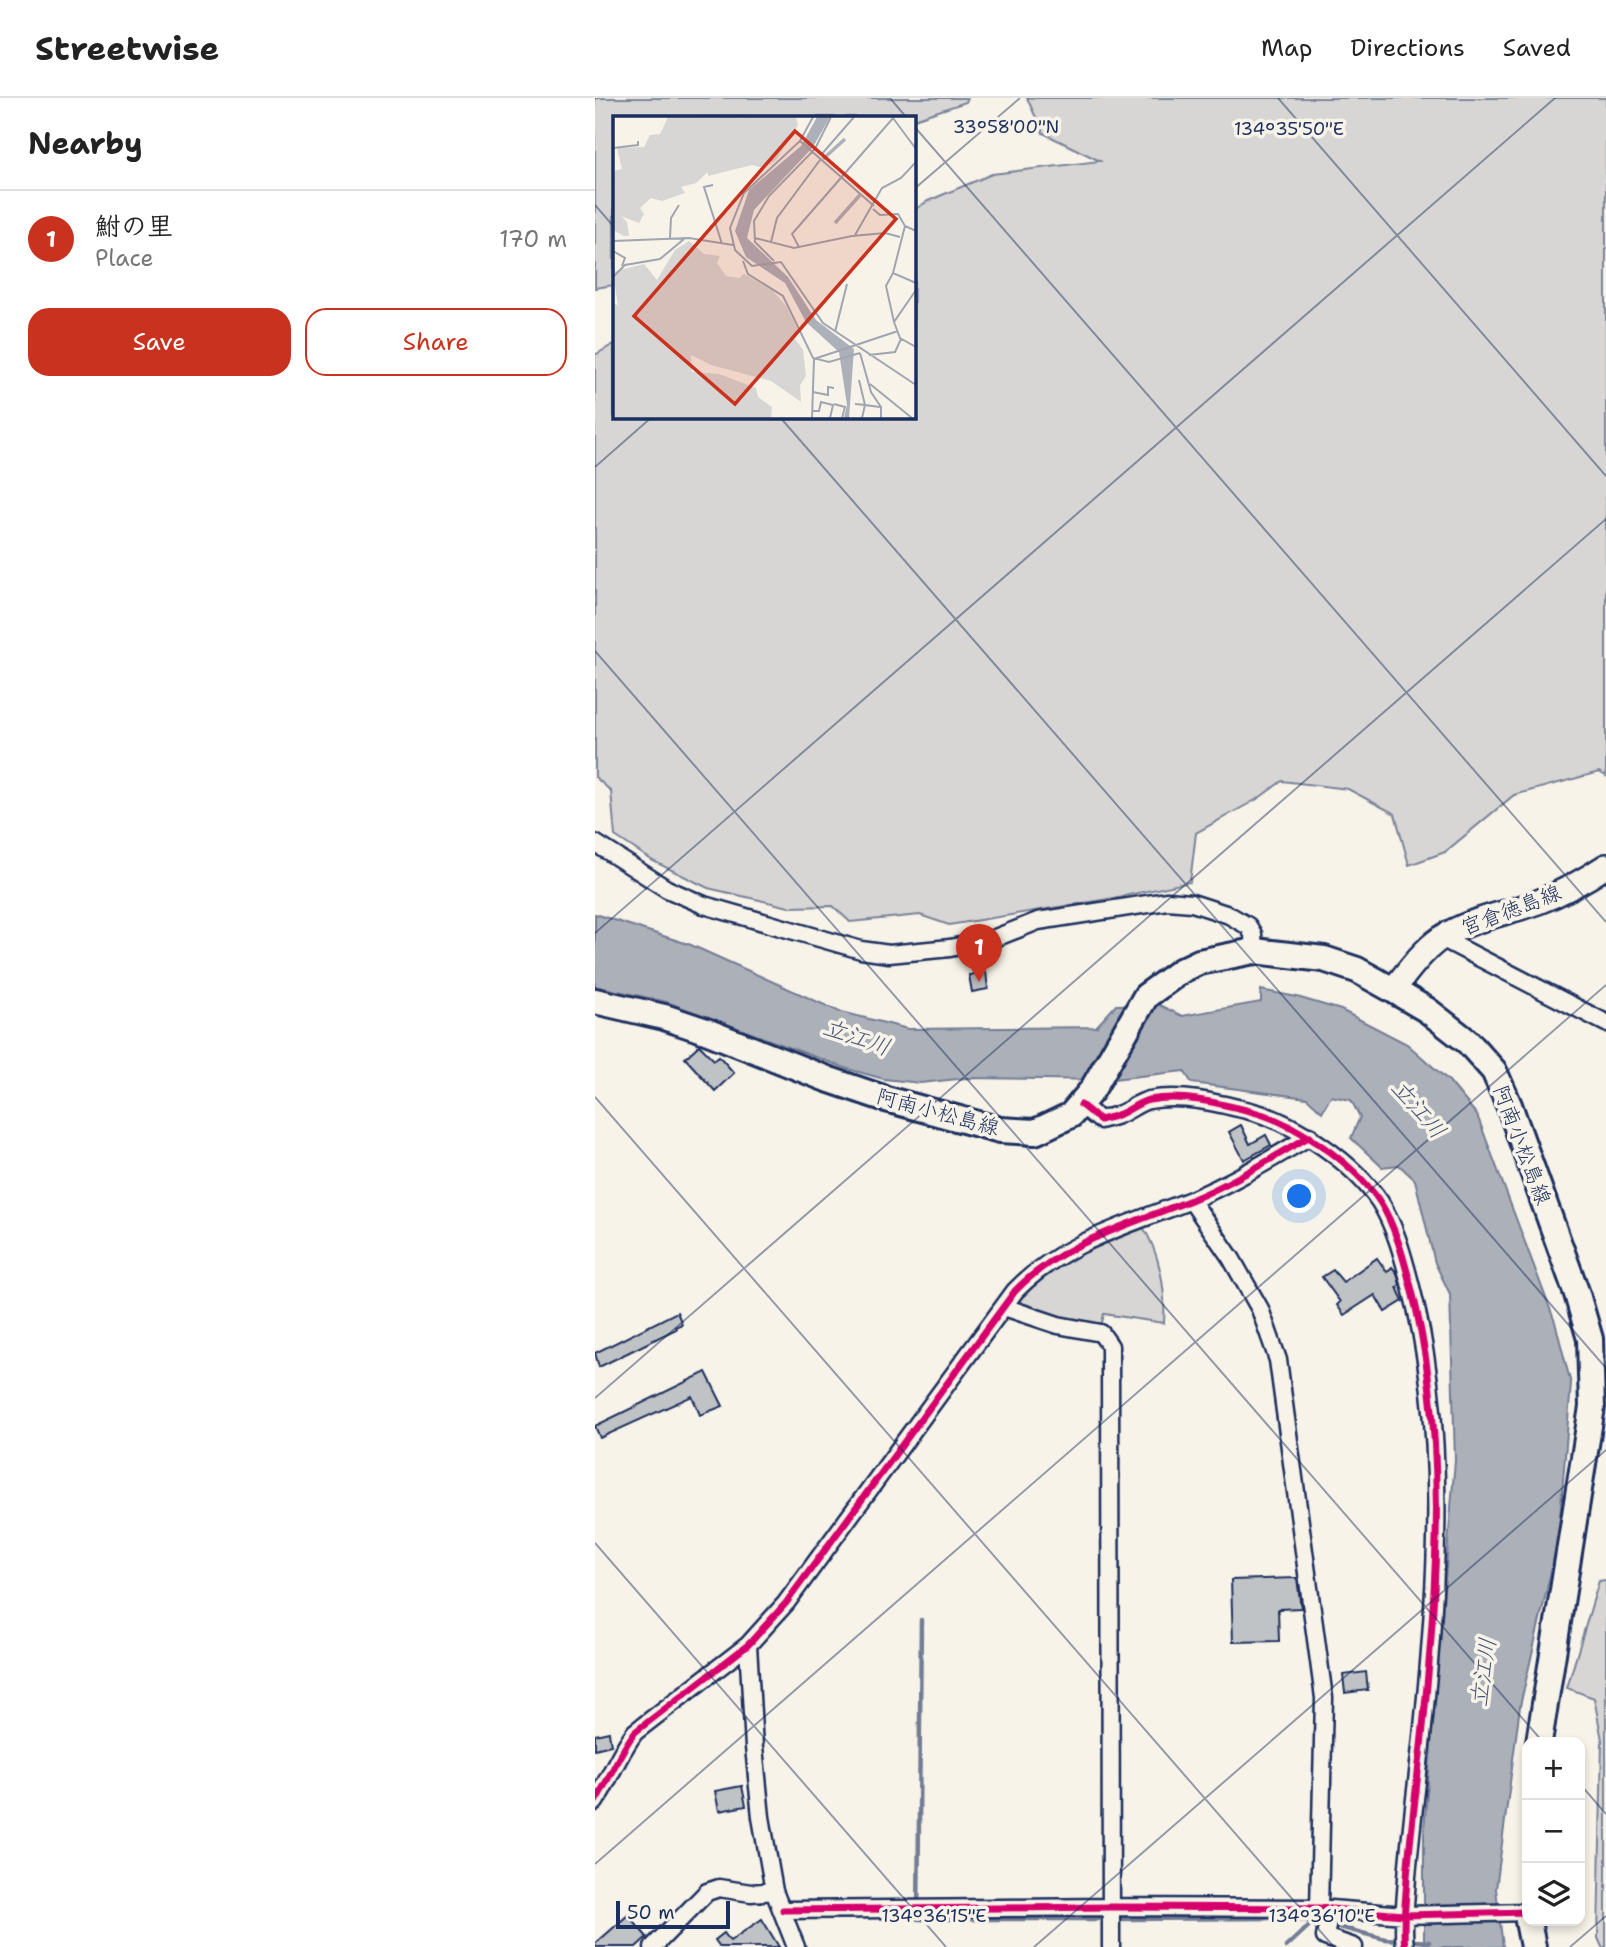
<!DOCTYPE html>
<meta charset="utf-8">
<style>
:root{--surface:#fff;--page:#f6f6f6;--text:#222;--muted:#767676;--line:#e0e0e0;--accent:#c8321e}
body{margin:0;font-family:"Shantell Sans","Klee One",sans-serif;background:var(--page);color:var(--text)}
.controls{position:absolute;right:21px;bottom:21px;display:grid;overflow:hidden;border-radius:14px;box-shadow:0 4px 10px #0003}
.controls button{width:63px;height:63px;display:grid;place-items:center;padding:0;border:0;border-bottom:2px solid var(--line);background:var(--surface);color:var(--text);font:35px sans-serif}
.scale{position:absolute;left:21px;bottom:18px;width:114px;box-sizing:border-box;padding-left:7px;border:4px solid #1b2f5e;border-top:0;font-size:19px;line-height:24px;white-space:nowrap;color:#1b2f5e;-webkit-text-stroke:5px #f7f3e8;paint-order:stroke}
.you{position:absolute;left:705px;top:1099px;width:24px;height:24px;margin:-18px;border:5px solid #fff;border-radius:50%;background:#1a73e8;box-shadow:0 0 0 10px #1a73e833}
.badge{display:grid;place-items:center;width:46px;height:46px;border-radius:50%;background:var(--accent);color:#fff;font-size:23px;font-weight:700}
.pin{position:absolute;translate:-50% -58px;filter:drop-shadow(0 2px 4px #0008)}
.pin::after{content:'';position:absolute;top:37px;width:24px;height:21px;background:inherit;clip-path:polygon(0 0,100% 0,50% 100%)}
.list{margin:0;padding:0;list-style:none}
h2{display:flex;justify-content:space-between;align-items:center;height:91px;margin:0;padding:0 28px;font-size:30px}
h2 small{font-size:23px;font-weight:400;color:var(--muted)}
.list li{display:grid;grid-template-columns:46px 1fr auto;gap:21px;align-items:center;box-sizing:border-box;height:98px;padding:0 28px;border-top:2px solid var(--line)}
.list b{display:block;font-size:26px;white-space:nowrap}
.list p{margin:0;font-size:23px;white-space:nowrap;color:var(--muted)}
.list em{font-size:23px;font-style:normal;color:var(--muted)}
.actions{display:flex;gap:14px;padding:21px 28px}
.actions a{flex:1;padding:16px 0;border:2px solid var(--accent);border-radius:21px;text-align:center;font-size:24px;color:var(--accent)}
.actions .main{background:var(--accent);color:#fff}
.icon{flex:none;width:38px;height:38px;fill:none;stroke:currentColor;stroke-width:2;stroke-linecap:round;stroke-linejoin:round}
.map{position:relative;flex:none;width:1011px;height:1849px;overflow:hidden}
header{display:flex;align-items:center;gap:42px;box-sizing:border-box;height:98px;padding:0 35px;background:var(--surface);border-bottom:2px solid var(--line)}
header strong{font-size:33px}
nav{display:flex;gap:38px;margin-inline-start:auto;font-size:24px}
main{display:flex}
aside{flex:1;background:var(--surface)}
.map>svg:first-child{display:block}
.green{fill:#d7d6d4;stroke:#798299;stroke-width:2}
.water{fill:#acb0b9;stroke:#727c95;stroke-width:2}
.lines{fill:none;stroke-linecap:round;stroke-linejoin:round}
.stream{stroke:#727c95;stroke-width:4.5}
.building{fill:#c0c3c5;stroke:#1b2f5e;stroke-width:2}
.street-casing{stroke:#1b2f5e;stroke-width:21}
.secondary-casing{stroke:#1b2f5e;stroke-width:28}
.primary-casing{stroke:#1b2f5e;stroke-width:30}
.street{stroke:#f7f3e8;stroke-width:16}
.secondary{stroke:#f7f3e8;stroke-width:23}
.primary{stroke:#f7f3e8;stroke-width:24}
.cycleway-casing{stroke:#f7f3e8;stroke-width:11}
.cycleway{stroke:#d6006c;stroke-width:7}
.ticks{fill:none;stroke:#1b2f5e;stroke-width:2;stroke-opacity:0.45}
.labels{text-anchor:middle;stroke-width:7;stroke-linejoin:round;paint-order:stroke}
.street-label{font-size:21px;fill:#1b2f5e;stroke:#f7f3e8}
.water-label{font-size:23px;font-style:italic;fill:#465679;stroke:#f7f3e8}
.inset-river{fill:none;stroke:#acb0b9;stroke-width:3.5}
.inset-road{fill:none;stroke:#9fa5b1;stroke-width:2}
.view{fill:#c8321e;fill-opacity:0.15;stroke:#c8321e;stroke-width:3.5}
.inset-edge{fill:none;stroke:#1b2f5e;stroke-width:3.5}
.ticks-label{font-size:18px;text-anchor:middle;fill:#1b2f5e;stroke:#f7f3e8;stroke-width:7;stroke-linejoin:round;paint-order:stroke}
</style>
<header>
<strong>Streetwise</strong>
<nav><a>Map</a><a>Directions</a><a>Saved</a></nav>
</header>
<main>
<aside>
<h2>Nearby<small></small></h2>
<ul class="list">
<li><span class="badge">1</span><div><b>鮒の里</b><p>Place</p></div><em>170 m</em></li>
</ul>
<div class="actions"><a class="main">Save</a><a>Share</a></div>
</aside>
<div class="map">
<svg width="1011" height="1849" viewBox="0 0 1011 1849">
<rect width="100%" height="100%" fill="#f7f3e8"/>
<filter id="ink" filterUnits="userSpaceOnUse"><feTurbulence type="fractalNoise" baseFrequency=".0143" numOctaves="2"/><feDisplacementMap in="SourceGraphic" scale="14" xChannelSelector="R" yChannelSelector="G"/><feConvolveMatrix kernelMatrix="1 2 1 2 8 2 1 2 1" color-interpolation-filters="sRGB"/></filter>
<g filter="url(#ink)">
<path class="green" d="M 0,0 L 373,0 L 371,4 L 319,21 L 318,19 L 19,19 L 19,187 L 0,190 Z
M 432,0 L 1011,0 L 1011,678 L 1004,674 L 919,697 L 850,754 L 814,767 L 800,716 L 753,691 L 687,683 L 664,700 L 601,735 L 595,784 L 519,800 L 354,827 L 325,817 L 255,824 L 238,808 L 194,809 L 113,790 L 58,763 L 20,738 L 16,693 L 0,679 L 0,257 L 19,246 L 19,318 L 318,318 L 319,112 L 333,103 L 397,76 L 505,63 L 448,35 Z
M 546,1126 C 565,1154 571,1191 569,1225 L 509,1216 L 506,1229 L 467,1223 L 419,1204 L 449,1173 Z
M 1011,1482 L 1011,1849 L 1007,1849 L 1003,1840 L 1007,1642 L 999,1600 L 972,1590 L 1004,1483 Z"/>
<path class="water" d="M 0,816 L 96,847 L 243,913 L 313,931 L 501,929 L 521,907 L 562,906 L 587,918 L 666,904 L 666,892 L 702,899 L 746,912 L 812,946 L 854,983 L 882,1017 L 960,1224 L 976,1286 L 963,1443 L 925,1608 L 901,1791 L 908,1849 L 829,1849 L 829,1731 L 860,1362 L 855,1196 L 840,1165 L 820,1082 L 804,1067 L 787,1069 L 756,1040 L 765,1019 L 756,1002 L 736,998 L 727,1014 L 712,1000 L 597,985 L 589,973 L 510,982 L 371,980 L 326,985 L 289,981 L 253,971 L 72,904 L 0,888 Z"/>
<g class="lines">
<path class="stream" d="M 326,1522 L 323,1821 L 507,1821
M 526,1821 L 693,1820 L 728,1825
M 736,1827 L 790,1841 L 834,1844
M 691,1849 L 719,1823"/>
</g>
<path class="building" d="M 391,874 L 393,891 L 377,894 L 374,877 Z
M 104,947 L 119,962 L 124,958 L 139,975 L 120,993 L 90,960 Z
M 646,1027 L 655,1046 L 671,1037 L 676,1047 L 649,1062 L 634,1034 Z
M 782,1160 L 792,1174 L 797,1169 L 802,1175 L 805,1187 L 802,1189 L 808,1203 L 790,1214 L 780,1197 L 749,1217 L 742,1207 L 745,1204 L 727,1179 L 738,1172 L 748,1184 Z
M 82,1214 L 87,1226 L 80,1229 L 81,1231 L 4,1269 L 0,1255 Z
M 111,1274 L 128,1308 L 105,1317 L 97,1298 L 5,1340 L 0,1328 Z
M 702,1480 L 706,1510 L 683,1511 L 684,1543 L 638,1544 L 636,1482 Z
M 771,1574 L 773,1592 L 750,1595 L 748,1577 Z
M 14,1634 L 16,1647 L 0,1651 L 0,1637 Z
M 147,1688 L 151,1708 L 124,1713 L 120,1693 Z
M 33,1817 L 52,1839 L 41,1849 L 0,1849 L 0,1846 Z
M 167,1821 L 184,1849 L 125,1849 L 120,1842 L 129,1835 L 135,1843 Z"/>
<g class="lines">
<defs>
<path id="street" d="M 0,745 L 72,791 L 109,807 L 266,852 L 294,856 L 355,850 L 395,842 L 443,823 L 572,803 L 597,805 L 634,817 L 653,828 L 658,836 L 659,853
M 846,840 L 1011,925
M 486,1007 L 505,1022 C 511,1020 519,1019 525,1016 C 535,1012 544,1004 554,1002 C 588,996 623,1005 655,1013 C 700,1024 759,1065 785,1104 C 800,1128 808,1158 815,1185 C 853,1328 843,1483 828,1629 C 823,1679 816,1729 812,1779 C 811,1802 807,1826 810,1849
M 596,1102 L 636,1160 L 665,1211 L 683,1262 L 729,1600 L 724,1810
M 409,1209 L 463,1227 L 506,1235 L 515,1248 L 516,1849
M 153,1547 L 159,1649 L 166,1719 L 179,1793 L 201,1849
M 0,1704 C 15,1680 24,1655 40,1634 L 153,1547 L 191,1505 L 420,1193 C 467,1144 534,1127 596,1102 C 637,1085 676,1061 715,1038
M 735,1811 L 730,1839 L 759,1849
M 188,1812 L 516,1809 L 724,1810 L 809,1817 L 932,1814
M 58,1849 L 112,1794 L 124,1790 L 156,1795 L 179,1793"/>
<path id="secondary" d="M 798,892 C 813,873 827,853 846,840 C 875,821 911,816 943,804 C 967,795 990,782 1011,768"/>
<path id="primary" d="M 0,903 L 69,919 L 111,933 L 232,981 L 291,1001 L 405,1032 L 440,1034 L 476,1017 L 497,992 L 551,898 L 587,872 L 604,864 L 659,853 L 729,861 L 762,872 L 798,892 L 832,912 L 873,944 L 899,973 L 914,1007 L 982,1196 L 995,1241 L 997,1309 L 944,1644
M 933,1823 L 938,1849"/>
</defs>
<use href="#street" class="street-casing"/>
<use href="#secondary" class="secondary-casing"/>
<use href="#primary" class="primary-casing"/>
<use href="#street" class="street"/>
<use href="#secondary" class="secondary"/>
<use href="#primary" class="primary"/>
<defs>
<path id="cycleway" d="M 486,1007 L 505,1022 C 511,1020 519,1019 525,1016 C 535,1012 544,1004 554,1002 C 588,996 623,1005 655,1013 C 700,1024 759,1065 785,1104 C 800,1128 808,1158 815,1185 C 853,1328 843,1483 828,1629 C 823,1679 816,1729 812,1779 C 811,1802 807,1826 810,1849
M 0,1704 C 15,1680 24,1655 40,1634 L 153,1547 L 191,1505 L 420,1193 C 467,1144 534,1127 596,1102 C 637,1085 676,1061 715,1038
M 188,1812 L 516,1809 L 724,1810 L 809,1817 L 932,1814"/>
</defs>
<use href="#cycleway" class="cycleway-casing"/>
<use href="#cycleway" class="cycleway"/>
</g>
</g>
<path class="ticks" d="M 295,0 L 311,19M 683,0 L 1011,378M 318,27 L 1011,824M 318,92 L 425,0M 0,107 L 19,129M 184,318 L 1011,1270M 0,369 L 58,318M 0,553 L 948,1644M 0,835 L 960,0M 0,999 L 739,1849M 0,1300 L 1011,421M 0,1445 L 351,1849M 985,1686 L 1011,1716M 0,1766 L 1011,887M 439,1849 L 1011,1352M 975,1849 L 1011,1818"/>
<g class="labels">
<g class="street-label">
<text transform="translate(916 812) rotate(-21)" y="7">宮倉徳島線</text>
<text transform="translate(343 1014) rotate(15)" y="7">阿南小松島線</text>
<text transform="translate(927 1047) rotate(69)" y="7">阿南小松島線</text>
</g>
<g class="water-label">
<text transform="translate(262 939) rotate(19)" y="8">立江川</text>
<text transform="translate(824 1011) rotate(49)" y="8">立江川</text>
<text transform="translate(888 1574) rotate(-82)" y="8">立江川</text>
</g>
</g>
<g transform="translate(18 18)">
<rect width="303" height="303" fill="#f7f3e8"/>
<path d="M 55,1 L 183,1 L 185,9 L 163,44 L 151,52 L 139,49 L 95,60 L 95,56 L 83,67 L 68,71 L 72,77 L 49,85 L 38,82 L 27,92 L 31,98 L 26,107 L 8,100 L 14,106 L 16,120 L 11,120 L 0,114 L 0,55 L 9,53 L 4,32 L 31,31 L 37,19 L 47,18 ZM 76,125 L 91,138 L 107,140 L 104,147 L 113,160 L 126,162 L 131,158 L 159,174 L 173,190 L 184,212 L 182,223 L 190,234 L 193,260 L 187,269 L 188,286 L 158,265 L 98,249 L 78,239 L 79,256 L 106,258 L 143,272 L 145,281 L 159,291 L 158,302 L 0,302 L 0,186 L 5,190 L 0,156 L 31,148 L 44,164 L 62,134 Z" fill="#d7d6d4"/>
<path d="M 204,1 L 217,1 L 200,31 L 141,94 L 134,122 L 175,161 L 203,204 L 241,233 L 236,302 L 231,302 L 234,289 L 226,236 L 193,206 L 172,167 L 133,141 L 122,115 L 136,74 L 188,30 Z" fill="#acb0b9"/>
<path class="inset-river" d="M 210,43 L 232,23M 222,107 L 247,79"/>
<path class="inset-road" d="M 200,1 L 187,25 L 131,77 L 117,112 L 122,134 L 139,150 L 168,146 L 210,207 L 303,269M 280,2 L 303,33M 187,25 L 261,90M 0,32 L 25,29 L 25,25M 208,39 L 241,1M 100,69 L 91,71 L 109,128M 260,93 L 267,99 L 285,98 L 292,110 L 303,115M 242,119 L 269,72 L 288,62 L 303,46M 57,122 L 58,102 L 66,89M 142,122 L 181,132 L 239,120 L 272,117 L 287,121M 0,125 L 76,122 L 120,129M 158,126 L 164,102 L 207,44M 186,131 L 179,118 L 281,1M 0,135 L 12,142 L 9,150M 130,145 L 135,158 L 170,180 L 200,242 L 216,246 L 247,237M 161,145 L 142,126 L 141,105 L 156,80 L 202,33 L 218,1M 280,157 L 292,110M 0,161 L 12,149 L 47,143 L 71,123M 303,174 L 281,206 L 287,222 L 303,231M 281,206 L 273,170 L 280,157 L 303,167M 222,216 L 234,168M 247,237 L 258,276 L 268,291 L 268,302M 256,239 L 282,236 L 288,223M 201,243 L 285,215M 246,264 L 252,289 L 267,291M 257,268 L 299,302M 200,276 L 215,279 L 215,271 L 221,272M 221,288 L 232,291 L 229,302M 242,288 L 252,289 L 249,302M 200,295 L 206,295 L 208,286 L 220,289 L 217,302M 199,302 L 201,243"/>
<path class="view" d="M 182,15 L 283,103 L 122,288 L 21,200 Z"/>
<rect width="303" height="303" class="inset-edge"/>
</g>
<g class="ticks-label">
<text x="411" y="35">33°58'00"N</text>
<text x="694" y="37">134°35'50"E</text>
<text x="339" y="1824">134°36'15"E</text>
<text x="727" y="1824">134°36'10"E</text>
</g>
</svg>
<div class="controls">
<button>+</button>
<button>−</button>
<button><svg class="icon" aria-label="layers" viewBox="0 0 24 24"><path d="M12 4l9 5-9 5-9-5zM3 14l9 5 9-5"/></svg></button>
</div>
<div class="scale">50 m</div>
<div class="you"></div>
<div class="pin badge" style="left:384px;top:884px">1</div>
</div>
</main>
